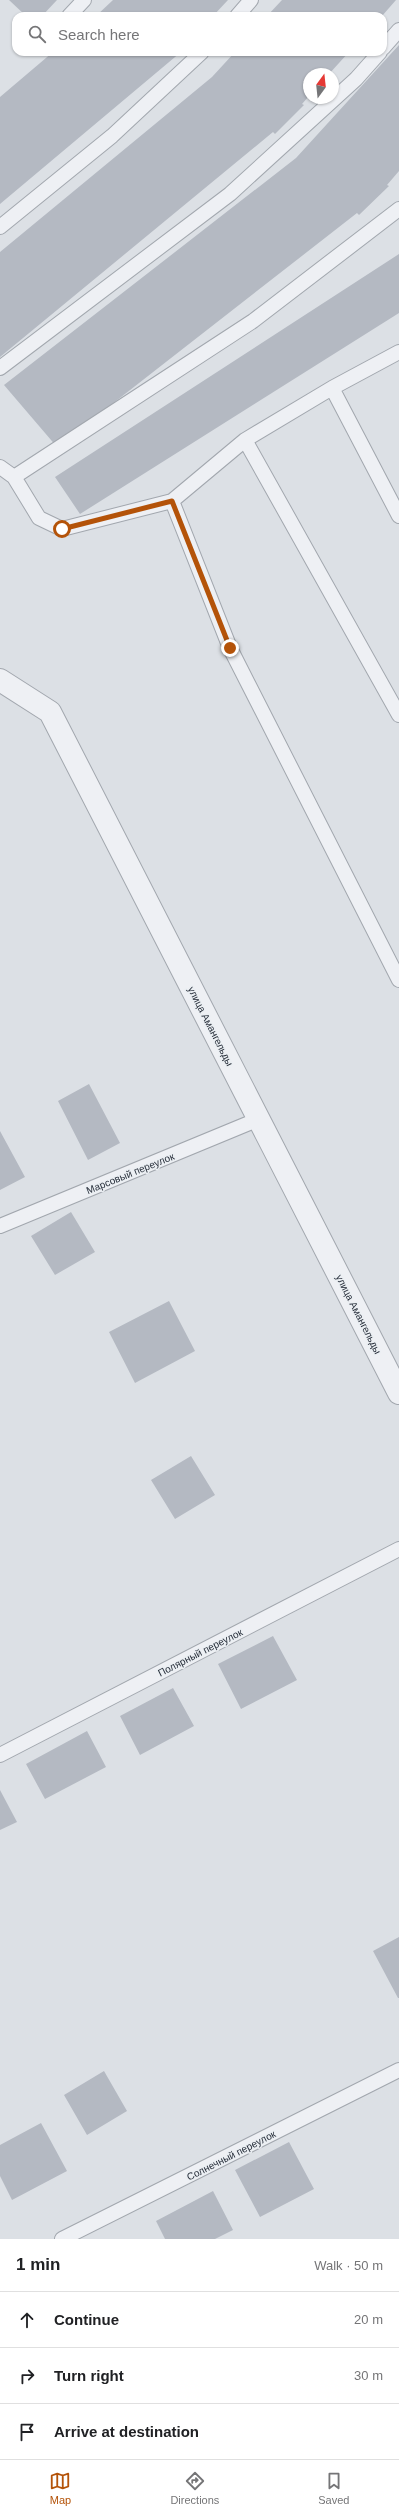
<!DOCTYPE html>
<meta charset="utf-8">
<style>
:root{--surface:#fff;--page:#f6f6f6;--text:#202124;--muted:#757577;--line:#e0e0e0;--accent:#b45309}
body{margin:0;font-family:Arial,sans-serif;background:var(--page);color:var(--text)}
.compass{position:absolute;left:303px;top:68px;width:36px;height:36px;border-radius:50%;background:var(--surface);box-shadow:0 1px 3px #0004;rotate:15deg}
.stop{position:absolute;width:12px;height:12px;margin:-9px;border:3px solid #b45309;border-radius:50%;background:#fff}
.stop.end{background:#b45309;border-color:#fff;box-shadow:0 1px 4px #0008}
.list{margin:0;padding:0;list-style:none}
h2{display:flex;justify-content:space-between;align-items:center;height:52px;margin:0;padding:0 16px;font-size:17px}
h2 small{font-size:13px;font-weight:400;color:var(--muted)}
.list li{display:grid;grid-template-columns:26px 1fr auto;gap:12px;align-items:center;box-sizing:border-box;height:56px;padding:0 16px;border-top:1px solid var(--line)}
.list b{display:block;font-size:15px;white-space:nowrap}
.list em{font-size:13px;font-style:normal;color:var(--muted)}
.icon{flex:none;width:22px;height:22px;fill:none;stroke:currentColor;stroke-width:2;stroke-linecap:round;stroke-linejoin:round}
.map{position:relative;flex:none;width:399px;height:2239px;overflow:hidden}
.search{position:absolute;background:var(--surface);box-shadow:0 1px 3px #0004;left:12px;right:12px;top:12px;height:44px;display:flex;align-items:center;gap:10px;box-sizing:border-box;padding:0 14px;border-radius:12px;color:var(--muted);font-size:15px}
.sheet{height:220px;background:var(--surface)}
nav{display:flex;justify-content:space-around;align-items:center;box-sizing:border-box;height:56px;border-top:1px solid var(--line);background:var(--surface);font-size:11px;color:var(--muted)}
nav a{display:grid;justify-items:center;gap:2px}
nav .on{color:var(--accent)}
.map>svg:first-child{display:block}
.building{fill:#b4b9c2}
.lines{fill:none;stroke-linecap:round;stroke-linejoin:round}
.service-casing{stroke:#a2a7ae;stroke-width:16}
.tertiary-casing{stroke:#a2a7ae;stroke-width:24}
.service{stroke:#eef0f4;stroke-width:14}
.tertiary{stroke:#eef0f4;stroke-width:22}
.route{stroke:#b45309;stroke-width:5}
.labels{text-anchor:middle;stroke-width:3;stroke-linejoin:round;paint-order:stroke}
.street-label{font-size:10px;fill:#272e3a;stroke:#ebeff3}
</style>
<div class="map">
<svg width="399" height="2239" viewBox="0 0 399 2239">
<rect width="100%" height="100%" fill="#dce0e5"/>
<path class="building" d="M 9,0 L 57,0 L 42,16 L 26,16 Z
M 113,0 L 228,0 L 213,16 L 96,16 Z
M 282,0 L 396,0 L 382,16 L 267,16 Z
M 399,45 L 399,171 L 387,185 L 389,186 L 359,215 L 357,213 L 57,447 L 4,385 L 296,158 Z
M 53,52 L 181,52 L 0,204 L 0,97 Z
M 235,52 L 349,52 L 329,74 L 309,74 L 309,96 L 302,104 L 304,105 L 275,134 L 273,132 L 0,357 L 0,252 L 212,77 Z
M 399,254 L 399,313 L 80,514 L 55,477 Z
M 89,1084 L 120,1143 L 88,1160 L 58,1101 Z
M 0,1131 L 25,1177 L 0,1190 Z
M 71,1212 L 95,1252 L 55,1275 L 31,1236 Z
M 169,1301 L 195,1351 L 135,1383 L 109,1332 Z
M 191,1456 L 215,1495 L 175,1519 L 151,1480 Z
M 273,1636 L 297,1680 L 241,1709 L 218,1664 Z
M 173,1688 L 194,1726 L 140,1755 L 120,1716 Z
M 87,1731 L 106,1767 L 45,1799 L 26,1764 Z
M 0,1790 L 17,1822 L 0,1830 Z
M 399,1937 L 399,1998 L 398,1998 L 373,1951 Z
M 104,2071 L 127,2111 L 87,2135 L 64,2095 Z
M 41,2123 L 67,2171 L 12,2200 L 0,2176 L 0,2145 Z
M 289,2142 L 314,2189 L 260,2217 L 235,2170 Z
M 213,2191 L 233,2230 L 215,2239 L 165,2239 L 156,2221 Z"/>
<g class="lines">
<defs>
<path id="service" d="M 69,16 L 84,0
M 237,16 L 251,0
M 383,48 L 399,30
M 0,227 L 112,136 L 202,52
M 0,368 L 230,194 L 356,79 L 380,52
M 332,388 L 399,516
M 245,440 L 399,715
M 0,467 L 14,477 L 39,518 L 62,529 L 172,501 L 245,440 L 332,388 L 399,352
M 14,477 L 253,321 L 399,209
M 172,501 L 230,648 L 399,980
M 0,1226 L 259,1119
M 0,1755 L 399,1549
M 62,2239 L 399,2070"/>
<path id="tertiary" d="M 0,680 L 50,712 L 399,1393"/>
</defs>
<use href="#service" class="service-casing"/>
<use href="#tertiary" class="tertiary-casing"/>
<use href="#service" class="service"/>
<use href="#tertiary" class="tertiary"/>
</g>
<g class="lines">
<path class="route" d="M 62,529 L 172,501 L 230,648"/>
</g>
<g class="labels">
<g class="street-label">
<text transform="translate(211 1026) rotate(63)" y="4">улица Амангельды</text>
<text transform="translate(130 1173) rotate(-22)" y="4">Марсовый переулок</text>
<text transform="translate(359 1314) rotate(63)" y="4">улица Амангельды</text>
<text transform="translate(200 1652) rotate(-27)" y="4">Полярный переулок</text>
<text transform="translate(231 2155) rotate(-27)" y="4">Солнечный переулок</text>
</g>
</g>
</svg>
<svg class="compass" viewBox="-18 -18 36 36"><path d="M0-13l5 13h-10z" fill="#e53935"/><path d="M0 13l5-13h-10z" fill="#757577"/></svg>
<div class="stop" style="left:62px;top:529px"></div>
<div class="stop end" style="left:230px;top:648px"></div>
<div class="search"><svg class="icon" aria-label="search" viewBox="0 0 24 24"><circle cx="10" cy="10" r="6"/><path d="M15 15l6 6"/></svg>Search here</div>
</div>
<section class="sheet">
<h2>1 min<small>Walk · 50 m</small></h2>
<ul class="list">
<li><svg class="icon" aria-label="ahead" viewBox="0 0 24 24"><path d="M12 20V5M6 11l6-6 6 6"/></svg><div><b>Continue</b></div><em>20 m</em></li>
<li><svg class="icon" aria-label="right" viewBox="0 0 24 24"><path d="M7 20v-9h11M14 6l5 5-5 5"/></svg><div><b>Turn right</b></div><em>30 m</em></li>
<li><svg class="icon" aria-label="arrive" viewBox="0 0 24 24"><path d="M6 21V4h12l-3 4 3 4H6"/></svg><div><b>Arrive at destination</b></div></li>
</ul>
</section>
<nav>
<a class="on"><svg class="icon" aria-label="map" viewBox="0 0 24 24"><path d="M3 6l6-2 6 2 6-2v14l-6 2-6-2-6 2zM9 4v14M15 6v14"/></svg>Map</a>
<a><svg class="icon" aria-label="directions" viewBox="0 0 24 24"><path d="M12 3l9 9-9 9-9-9zM9 14v-3h6M13 9l2 2-2 2"/></svg>Directions</a>
<a><svg class="icon" aria-label="saved" viewBox="0 0 24 24"><path d="M7 4h10v16l-5-4-5 4z"/></svg>Saved</a>
</nav>
